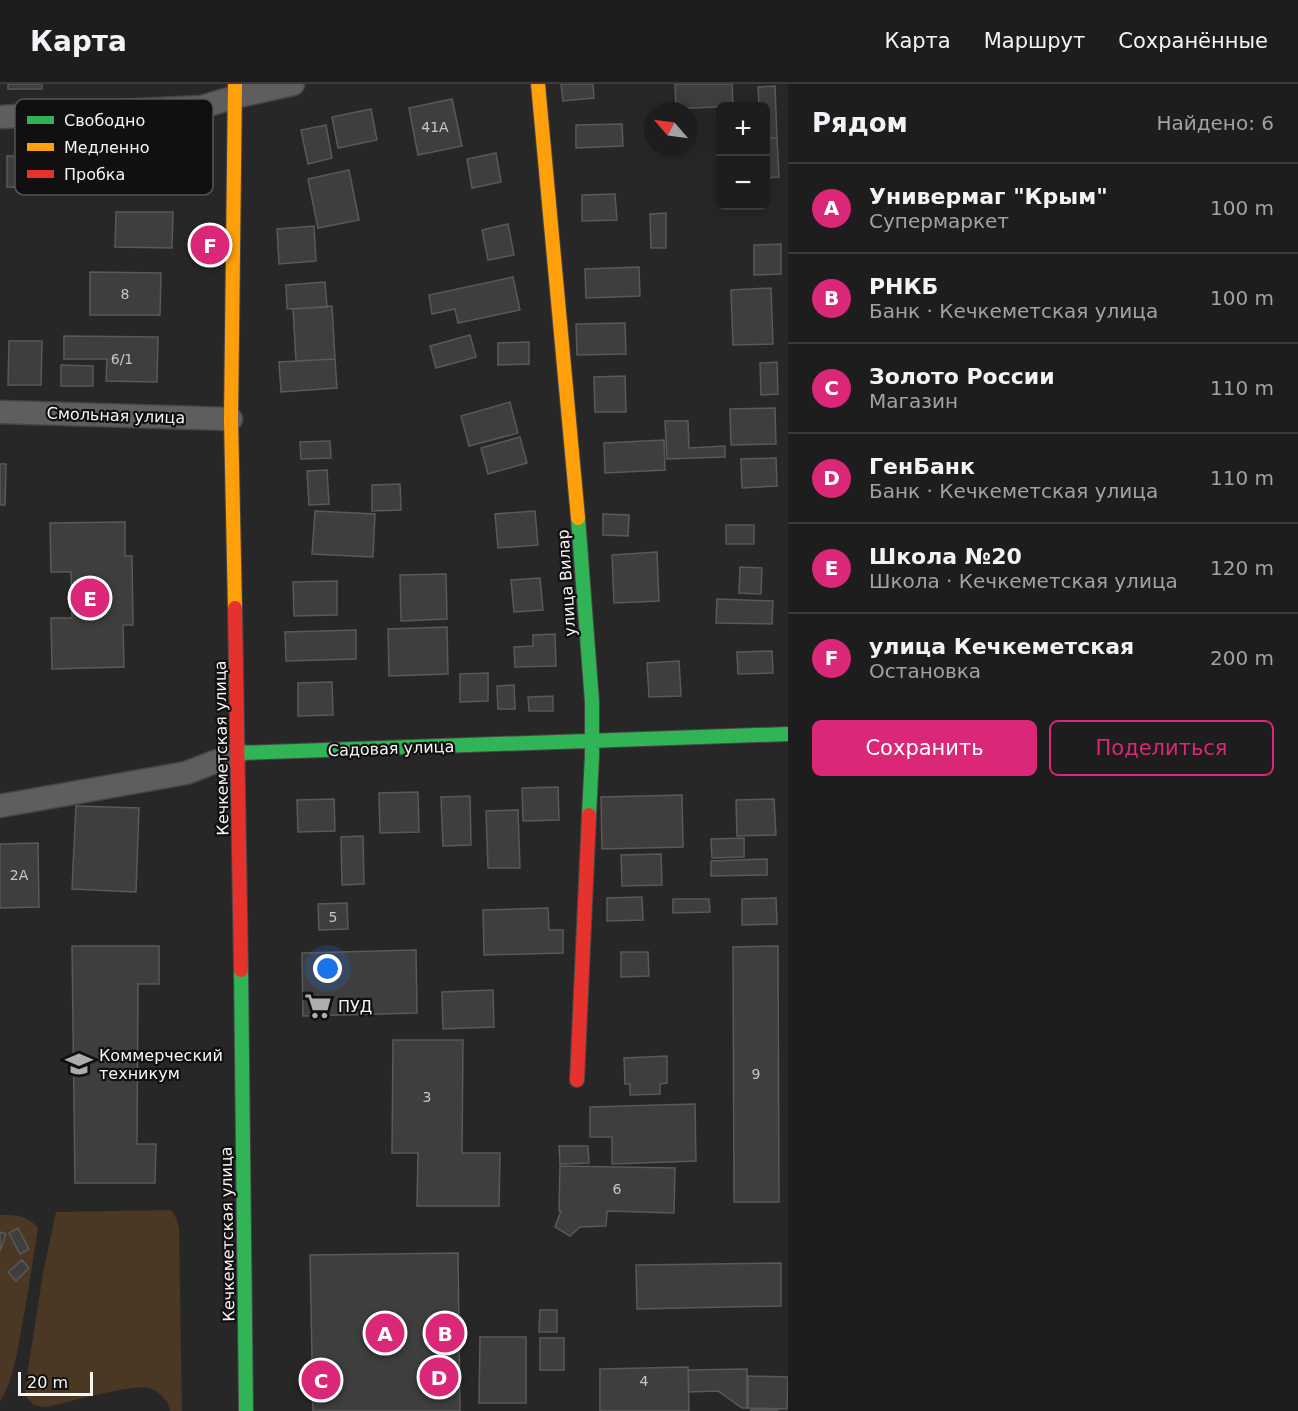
<!DOCTYPE html>
<html lang="ru">
<meta charset="utf-8">
<style>
:root{--surface:#1e1d1d;--page:#262626;--text:#f1f3f6;--muted:#a1a2a4;--line:#3c3b3b;--accent:#db2777}
body{margin:0;font-family:"DejaVu Sans",sans-serif;background:var(--page);color:var(--text)}
.controls{position:absolute;right:18px;top:18px;display:grid;overflow:hidden;border-radius:9px;box-shadow:0 3px 15px #0003}
.controls button{width:54px;height:54px;display:grid;place-items:center;padding:0;border:0;border-bottom:2px solid var(--line);background:var(--surface);color:var(--text);font:30px sans-serif}
.compass{position:absolute;left:644px;top:18px;width:54px;height:54px;border-radius:50%;background:var(--surface);box-shadow:0 3px 15px #0003;rotate:298deg}
.scale{position:absolute;left:18px;bottom:15px;width:75px;box-sizing:border-box;padding-left:6px;border:3px solid #f6f4f5;border-top:0;font-size:16px;line-height:21px;white-space:nowrap;color:#f6f4f5;-webkit-text-stroke:4px #110f10;paint-order:stroke}
.you{position:absolute;left:328px;top:885px;width:21px;height:21px;margin:-15px;border:4px solid #fff;border-radius:50%;background:#1a73e8;box-shadow:0 0 0 9px #1a73e833}
.badge{display:grid;place-items:center;width:39px;height:39px;border-radius:50%;background:var(--accent);color:#fff;font-size:20px;font-weight:700}
.pin{position:absolute;translate:-50% -50%;border:3px solid #fff;box-shadow:0 2px 6px #0006}
.list{margin:0;padding:0;list-style:none}
h2{display:flex;justify-content:space-between;align-items:center;height:78px;margin:0;padding:0 24px;font-size:26px}
h2 small{font-size:20px;font-weight:400;color:var(--muted)}
.list li{display:grid;grid-template-columns:39px 1fr auto;gap:18px;align-items:center;box-sizing:border-box;height:90px;padding:0 24px;border-top:2px solid var(--line)}
.list b{display:block;font-size:22px;white-space:nowrap}
.list p{margin:0;font-size:20px;white-space:nowrap;color:var(--muted)}
.list em{font-size:20px;font-style:normal;color:var(--muted)}
.actions{display:flex;gap:12px;padding:18px 24px}
.actions a{flex:1;padding:14px 0;border:2px solid var(--accent);border-radius:9px;text-align:center;font-size:21px;color:var(--accent)}
.actions .main{background:var(--accent);color:#fff}
.map{position:relative;flex:none;width:788px;height:1327px;overflow:hidden}
header{display:flex;align-items:center;gap:36px;box-sizing:border-box;height:84px;padding:0 30px;background:var(--surface);border-bottom:2px solid var(--line)}
header strong{font-size:28px}
nav{display:flex;gap:33px;margin-inline-start:auto;font-size:21px}
main{display:flex}
aside{flex:1;background:var(--surface)}
.map>svg:first-child{display:block}
.green{fill:#4a3724}
.building{fill:#3f3e3e;stroke:#5a5859;stroke-width:1.5}
.lines{fill:none;stroke-linecap:round;stroke-linejoin:round}
.street-casing{stroke:#474646;stroke-width:25}
.fast-casing{stroke:#474646;stroke-width:16}
.slow-casing{stroke:#474646;stroke-width:16}
.jam-casing{stroke:#474646;stroke-width:16}
.street{stroke:#5f5e5e;stroke-width:22}
.fast{stroke:#30b455;stroke-width:14}
.slow{stroke:#ff9f0a;stroke-width:14}
.jam{stroke:#e5322d;stroke-width:14}
.labels{text-anchor:middle;stroke-width:4.5;stroke-linejoin:round;paint-order:stroke}
.number-label{font-size:14px;fill:#c8c6c7}
.street-label{font-size:16px;fill:#f6f4f5;stroke:#110f10}
.poi-label{font-size:16px;fill:#f6f4f5;stroke:#110f10;text-anchor:start}
.key{fill:#110f10;stroke:#565455;stroke-width:1.5}
.key-label{font-size:16px;fill:#f6f4f5}
</style>
<header>
<strong>Карта</strong>
<nav><a>Карта</a><a>Маршрут</a><a>Сохранённые</a></nav>
</header>
<main>
<div class="map">
<svg width="788" height="1327" viewBox="0 0 788 1327">
<rect width="100%" height="100%" fill="#282727"/>
<path class="green" d="M 171,1126 L 176,1134 L 179,1144 L 182,1327 L 170,1327 C 169,1317 159,1307 149,1304 C 135,1299 65,1319 46,1323 L 34,1321 L 27,1314 L 25,1305 L 43,1189 L 56,1128 Z
M 0,1131 C 17,1131 27,1131 38,1144 C 33,1177 28,1209 22,1242 C 17,1268 14,1294 0,1318 Z"/>
<path class="building" d="M 8,0 L 42,0 L 42,5 L 8,5 Z
M 561,0 L 593,0 L 594,14 L 563,17 Z
M 675,0 L 732,0 L 733,22 L 676,25 Z
M 775,2 L 777,54 L 766,54 L 766,22 L 740,22 L 740,21 L 759,21 L 758,3 Z
M 452,15 L 462,62 L 418,71 L 409,24 Z
M 371,25 L 377,56 L 338,64 L 332,33 Z
M 622,40 L 623,62 L 576,64 L 576,41 Z
M 326,41 L 332,74 L 308,80 L 301,46 Z
M 766,54 L 777,54 L 779,93 L 766,94 Z
M 496,69 L 501,98 L 472,104 L 467,75 Z
M 7,72 L 44,72 L 44,104 L 7,103 Z
M 349,86 L 359,136 L 318,144 L 308,95 Z
M 615,110 L 617,136 L 582,137 L 582,111 Z
M 116,128 L 173,128 L 172,164 L 115,163 Z
M 666,129 L 666,164 L 651,164 L 650,130 Z
M 508,140 L 514,171 L 488,176 L 482,146 Z
M 314,142 L 316,177 L 279,180 L 277,145 Z
M 781,160 L 781,190 L 754,191 L 754,161 Z
M 639,183 L 640,212 L 586,214 L 585,185 Z
M 90,188 L 161,189 L 160,231 L 90,231 Z
M 513,193 L 520,226 L 458,239 L 455,225 L 432,230 L 429,211 Z
M 325,198 L 327,223 L 287,225 L 286,201 Z
M 771,204 L 773,260 L 733,261 L 731,206 Z
M 332,222 L 335,275 L 296,277 L 293,225 Z
M 625,239 L 626,270 L 577,271 L 576,240 Z
M 470,251 L 476,273 L 436,284 L 430,262 Z
M 64,252 L 158,253 L 157,298 L 106,297 L 107,275 L 64,275 Z
M 9,257 L 42,257 L 41,301 L 8,301 Z
M 529,258 L 529,280 L 498,281 L 498,259 Z
M 335,275 L 337,304 L 281,308 L 279,278 Z
M 777,278 L 778,310 L 761,311 L 760,279 Z
M 61,281 L 93,282 L 93,302 L 61,302 Z
M 625,292 L 626,328 L 595,328 L 594,293 Z
M 510,318 L 518,349 L 469,362 L 461,332 Z
M 775,324 L 776,360 L 731,361 L 730,325 Z
M 665,337 L 688,337 L 689,364 L 725,362 L 725,373 L 667,375 Z
M 520,353 L 527,379 L 488,390 L 481,364 Z
M 664,356 L 665,386 L 605,389 L 604,359 Z
M 330,357 L 331,374 L 301,375 L 300,358 Z
M 776,374 L 777,402 L 742,404 L 741,375 Z
M 0,380 L 6,380 L 5,421 L 0,421 Z
M 327,386 L 329,420 L 309,421 L 307,387 Z
M 400,400 L 401,426 L 372,427 L 372,401 Z
M 315,427 L 375,430 L 373,473 L 312,470 Z
M 535,427 L 538,461 L 498,464 L 495,430 Z
M 603,430 L 629,431 L 628,452 L 603,451 Z
M 125,438 L 125,472 L 132,472 L 133,541 L 123,541 L 124,583 L 52,585 L 51,534 L 72,534 L 71,488 L 51,488 L 50,439 Z
M 726,441 L 754,441 L 754,460 L 726,460 Z
M 657,468 L 659,517 L 614,519 L 612,471 Z
M 740,483 L 762,484 L 761,510 L 739,509 Z
M 446,490 L 447,535 L 401,537 L 400,491 Z
M 540,494 L 543,526 L 514,528 L 511,496 Z
M 337,497 L 337,531 L 294,532 L 293,498 Z
M 717,515 L 773,517 L 772,540 L 716,539 Z
M 447,543 L 448,590 L 389,592 L 388,545 Z
M 356,546 L 356,575 L 286,577 L 285,548 Z
M 555,550 L 556,582 L 515,583 L 514,563 L 533,562 L 533,551 Z
M 772,567 L 773,589 L 738,590 L 737,568 Z
M 679,577 L 681,612 L 649,613 L 647,579 Z
M 488,589 L 488,617 L 460,618 L 460,590 Z
M 332,598 L 333,631 L 298,632 L 298,599 Z
M 514,601 L 515,625 L 498,625 L 497,602 Z
M 553,612 L 553,627 L 529,627 L 528,613 Z
M 558,703 L 559,736 L 523,737 L 522,704 Z
M 418,708 L 419,748 L 380,749 L 379,709 Z
M 682,711 L 683,763 L 602,765 L 601,713 Z
M 470,712 L 471,761 L 443,762 L 441,713 Z
M 334,715 L 335,747 L 298,748 L 297,716 Z
M 774,715 L 776,751 L 737,752 L 736,716 Z
M 76,722 L 139,724 L 136,808 L 72,805 Z
M 518,726 L 520,784 L 488,784 L 486,727 Z
M 363,752 L 364,800 L 342,801 L 341,753 Z
M 744,754 L 744,773 L 712,774 L 711,755 Z
M 38,759 L 39,823 L 0,824 L 0,760 Z
M 661,770 L 662,801 L 622,802 L 621,771 Z
M 767,775 L 767,791 L 711,792 L 711,777 Z
M 642,813 L 643,836 L 607,837 L 607,814 Z
M 776,814 L 777,840 L 742,841 L 742,815 Z
M 673,815 L 709,815 L 710,828 L 673,829 Z
M 347,819 L 348,845 L 319,846 L 318,820 Z
M 548,824 L 549,846 L 563,846 L 563,869 L 484,871 L 483,826 Z
M 72,862 L 159,862 L 159,900 L 138,900 L 137,1060 L 156,1060 L 155,1099 L 75,1099 Z
M 778,862 L 779,1118 L 734,1118 L 733,863 Z
M 416,866 L 417,929 L 303,932 L 302,869 Z
M 621,868 L 648,868 L 649,892 L 621,893 Z
M 493,906 L 494,943 L 443,945 L 442,908 Z
M 393,956 L 463,956 L 462,1069 L 500,1069 L 499,1122 L 417,1122 L 418,1069 L 392,1069 Z
M 667,972 L 667,999 L 660,1000 L 660,1010 L 630,1011 L 630,1000 L 625,1000 L 624,974 Z
M 695,1020 L 696,1077 L 612,1080 L 612,1053 L 590,1053 L 590,1023 Z
M 559,1062 L 588,1062 L 589,1079 L 560,1080 Z
M 560,1082 L 675,1084 L 674,1129 L 607,1127 L 606,1142 L 580,1143 L 570,1152 L 555,1143 L 561,1127 L 559,1127 Z
M 18,1144 L 29,1165 L 20,1170 L 9,1149 Z
M 0,1148 L 6,1150 L 0,1167 Z
M 458,1169 L 460,1327 L 313,1327 L 310,1171 Z
M 22,1176 L 29,1184 L 16,1197 L 8,1188 Z
M 781,1179 L 781,1222 L 637,1225 L 636,1181 Z
M 540,1226 L 557,1226 L 557,1248 L 539,1248 Z
M 480,1253 L 526,1253 L 526,1319 L 479,1319 Z
M 540,1254 L 564,1254 L 564,1286 L 540,1286 Z
M 688,1283 L 689,1327 L 600,1327 L 600,1285 Z
M 747,1285 L 747,1324 L 742,1324 L 718,1307 L 689,1308 L 688,1286 Z
M 748,1292 L 788,1293 L 787,1325 L 748,1324 Z
M 751,1325 L 777,1325 L 777,1327 L 751,1327 Z"/>
<g class="lines">
<defs>
<path id="street" d="M 0,33 L 202,23 L 235,13 L 293,0
M 0,328 L 231,335
M 0,722 L 186,689 L 238,669"/>
<path id="fast" d="M 578,434 L 592,618 L 592,672 L 589,731
M 238,669 L 788,650
M 241,886 L 246,1327"/>
<path id="slow" d="M 538,0 L 578,434
M 235,524 L 231,335 L 235,0"/>
<path id="jam" d="M 235,524 L 241,886
M 577,996 L 589,731"/>
</defs>
<use href="#street" class="street-casing"/>
<use href="#fast" class="fast-casing"/>
<use href="#slow" class="slow-casing"/>
<use href="#jam" class="jam-casing"/>
<use href="#street" class="street"/>
<use href="#fast" class="fast"/>
<use href="#slow" class="slow"/>
<use href="#jam" class="jam"/>
</g>
<defs>
<symbol id="supermarket-bare" viewBox="-9 -9 18 18"><path d="M-6-5.5h2.5l.6 2H6L4.5 2H-2.5L-4.4-4H-6ZM-1.5 3.2a1.3 1.3 0 1 0 .1 0ZM3 3.2a1.3 1.3 0 1 0 .1 0Z" fill="#aeacad" stroke="#110f10" stroke-width="2.5" paint-order="stroke"/></symbol>
<symbol id="university-bare" viewBox="-9 -9 18 18"><path d="M0-5L7-2L0 1L-7-2ZM-4 1L0 2.5L4 1V4Q0 6-4 4Z" fill="#aeacad" stroke="#110f10" stroke-width="2.5" paint-order="stroke"/></symbol>
</defs>
<g fill-rule="evenodd">
<use href="#supermarket-bare" x="299" y="903" width="38" height="38"/>
<use href="#university-bare" x="60" y="961" width="38" height="38"/>
</g>
<g class="labels">
<g class="number-label">
<text x="435" y="48">41А</text>
<text x="125" y="215">8</text>
<text x="122" y="280">6/1</text>
<text x="19" y="796">2А</text>
<text x="333" y="838">5</text>
<text x="756" y="995">9</text>
<text x="427" y="1018">3</text>
<text x="617" y="1110">6</text>
<text x="644" y="1302">4</text>
</g>
<g class="street-label">
<text transform="translate(116 331) rotate(2)" y="6">Смольная улица</text>
<text transform="translate(566 499) rotate(-94)" y="6">улица Вилар</text>
<text transform="translate(221 664) rotate(-91)" y="6">Кечкеметская улица</text>
<text transform="translate(391 664) rotate(-2)" y="6">Садовая улица</text>
<text transform="translate(227 1150) rotate(-91)" y="6">Кечкеметская улица</text>
</g>
<g class="poi-label">
<text x="338" y="928">ПУД</text>
<text x="99" y="977">Коммерческий<tspan x="99" dy="18">техникум</tspan></text>
</g>
</g>
<rect x="15" y="15" width="198" height="96" rx="9" class="key"/>
<rect x="27" y="32" width="27" height="8" fill="#30b455"/>
<rect x="27" y="59" width="27" height="8" fill="#ff9f0a"/>
<rect x="27" y="86" width="27" height="8" fill="#e5322d"/>
<g class="key-label">
<text x="64" y="42">Свободно</text>
<text x="64" y="69">Медленно</text>
<text x="64" y="96">Пробка</text>
</g>
</svg>
<div class="controls">
<button>+</button>
<button>−</button>
</div>
<svg class="compass" viewBox="-18 -18 36 36"><path d="M0-13l5 13h-10z" fill="#e53935"/><path d="M0 13l5-13h-10z" fill="#a1a2a4"/></svg>
<div class="scale">20 m</div>
<div class="you"></div>
<div class="pin badge" style="left:385px;top:1249px">A</div>
<div class="pin badge" style="left:445px;top:1249px">B</div>
<div class="pin badge" style="left:321px;top:1296px">C</div>
<div class="pin badge" style="left:439px;top:1293px">D</div>
<div class="pin badge" style="left:90px;top:514px">E</div>
<div class="pin badge" style="left:210px;top:161px">F</div>
</div>
<aside>
<h2>Рядом<small>Найдено: 6</small></h2>
<ul class="list">
<li><span class="badge">A</span><div><b>Универмаг &quot;Крым&quot;</b><p>Супермаркет</p></div><em>100 m</em></li>
<li><span class="badge">B</span><div><b>РНКБ</b><p>Банк · Кечкеметская улица</p></div><em>100 m</em></li>
<li><span class="badge">C</span><div><b>Золото России</b><p>Магазин</p></div><em>110 m</em></li>
<li><span class="badge">D</span><div><b>ГенБанк</b><p>Банк · Кечкеметская улица</p></div><em>110 m</em></li>
<li><span class="badge">E</span><div><b>Школа №20</b><p>Школа · Кечкеметская улица</p></div><em>120 m</em></li>
<li><span class="badge">F</span><div><b>улица Кечкеметская</b><p>Остановка</p></div><em>200 m</em></li>
</ul>
<div class="actions"><a class="main">Сохранить</a><a>Поделиться</a></div>
</aside>
</main>
